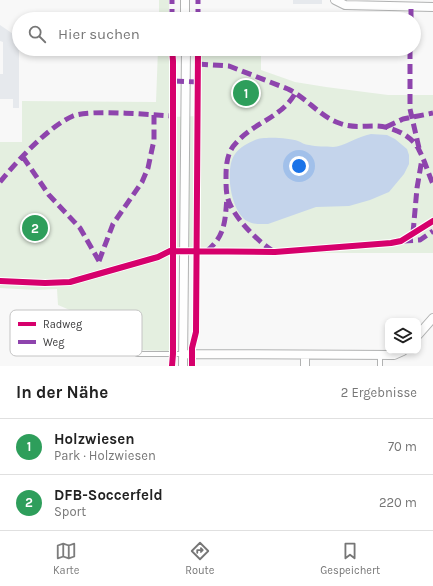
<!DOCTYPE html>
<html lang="de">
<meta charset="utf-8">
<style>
:root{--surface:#fff;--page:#f2f2f2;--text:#222;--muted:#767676;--line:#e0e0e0;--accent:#7c7c7c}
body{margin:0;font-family:Karla,sans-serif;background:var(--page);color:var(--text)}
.controls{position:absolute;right:12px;bottom:12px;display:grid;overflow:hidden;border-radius:8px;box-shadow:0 2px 6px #0003}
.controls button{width:36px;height:36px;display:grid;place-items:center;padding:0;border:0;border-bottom:1px solid var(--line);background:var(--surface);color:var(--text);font:20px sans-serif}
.you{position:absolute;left:299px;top:166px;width:14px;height:14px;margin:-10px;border:3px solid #fff;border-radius:50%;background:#1a73e8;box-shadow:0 0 0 6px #1a73e833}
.badge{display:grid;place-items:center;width:26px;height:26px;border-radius:50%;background:var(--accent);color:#fff;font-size:13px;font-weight:700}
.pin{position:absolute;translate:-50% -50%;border:2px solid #fff;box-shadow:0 1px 4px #0006}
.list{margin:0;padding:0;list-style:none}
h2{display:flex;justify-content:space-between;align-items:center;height:52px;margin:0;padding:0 16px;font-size:17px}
h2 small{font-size:13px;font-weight:400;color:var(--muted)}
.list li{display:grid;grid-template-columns:26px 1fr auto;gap:12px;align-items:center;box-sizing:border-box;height:56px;padding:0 16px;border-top:1px solid var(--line)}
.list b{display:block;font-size:15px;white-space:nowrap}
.list p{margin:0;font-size:13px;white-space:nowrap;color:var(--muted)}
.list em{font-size:13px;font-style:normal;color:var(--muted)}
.icon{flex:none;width:22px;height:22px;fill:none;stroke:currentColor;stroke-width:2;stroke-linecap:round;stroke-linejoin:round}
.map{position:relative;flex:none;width:433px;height:366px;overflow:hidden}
.search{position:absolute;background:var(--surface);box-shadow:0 2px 6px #0003;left:12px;right:12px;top:12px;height:44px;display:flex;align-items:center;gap:10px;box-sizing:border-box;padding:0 14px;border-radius:22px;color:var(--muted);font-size:15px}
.sheet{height:164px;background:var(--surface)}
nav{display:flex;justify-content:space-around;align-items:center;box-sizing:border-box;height:56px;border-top:1px solid var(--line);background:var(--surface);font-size:11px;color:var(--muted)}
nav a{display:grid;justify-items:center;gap:2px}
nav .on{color:var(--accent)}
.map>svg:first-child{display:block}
.built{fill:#e6e9ed}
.green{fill:#e4efe0}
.water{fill:#c4d4eb}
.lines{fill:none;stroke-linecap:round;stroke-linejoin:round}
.lane-casing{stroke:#b1b2b2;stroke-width:6}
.street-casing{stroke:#b1b2b2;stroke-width:10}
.lane{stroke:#fefefe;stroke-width:4}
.street{stroke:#fefefe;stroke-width:8}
.quiet{stroke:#8e44ad;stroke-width:5;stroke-dasharray:10 5;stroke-linecap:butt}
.cycleway-casing{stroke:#fff;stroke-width:8}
.cycleway{stroke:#d6006c;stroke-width:6}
.key{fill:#fff;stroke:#c4c4c4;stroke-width:1}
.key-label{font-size:11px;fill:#39393a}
</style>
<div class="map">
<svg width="433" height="366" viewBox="0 0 433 366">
<rect width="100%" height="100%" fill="#f8f8f8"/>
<path class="built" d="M 293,0 L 322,0 L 322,4 L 293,4 Z
M 0,25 L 19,38 L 19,108 L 13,108 L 13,99 L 0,99 L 0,74 L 3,74 L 3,42 L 0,41 Z"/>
<path class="green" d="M 159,0 L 169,0 L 169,19 L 159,19 Z
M 158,49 L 169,49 L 171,117 L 199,116 L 200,49 L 261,49 L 261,70 L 295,82 L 326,87 L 388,95 L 433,95 L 433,253 L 183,253 L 171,255 L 170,348 L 168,351 L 137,350 L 128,342 L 128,332 L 105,332 L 105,325 L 58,305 L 57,289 L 36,290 L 0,288 L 0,142 L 22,142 L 22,101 L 156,102 Z"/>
<path class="water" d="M 371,134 L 387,135 L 395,139 L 407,149 L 409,155 L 409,164 L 404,174 L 389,192 L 370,200 L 349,206 L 316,207 L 268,224 C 261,224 254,225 247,221 C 231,212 224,169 235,154 C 240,147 248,143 255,140 C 263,136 290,138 298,141 C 301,142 305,145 309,145 C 316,147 326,146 333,147 C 343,147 358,136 371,134 Z"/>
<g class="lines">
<defs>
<path id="lane" d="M 127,346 L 137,354 L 183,354
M 380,355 L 380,366"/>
<path id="street" d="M 185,0 L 185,19
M 335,0 L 345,5 L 433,7
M 418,335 L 433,318
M 183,354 L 394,355 L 403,351
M 305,355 L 305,366
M 183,366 L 186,49"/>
</defs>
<use href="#lane" class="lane-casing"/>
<use href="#street" class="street-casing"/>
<use href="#lane" class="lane"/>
<use href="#street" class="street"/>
<path class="quiet" d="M 172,19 L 172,0
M 198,19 L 198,0
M 411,19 L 411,7
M 410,49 L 410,109 L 419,148
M 198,64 L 229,66 L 288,89 C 307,98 319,116 339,123 C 351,128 363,126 375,126 C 391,126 412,135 419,150 C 425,161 428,173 433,184
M 174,81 L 198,82
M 386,127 L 403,119 L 433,113
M 23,157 L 49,195 L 80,228 L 99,261
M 0,182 C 16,162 49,126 73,116 C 90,109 152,115 174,116
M 413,233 L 417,188 L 422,159
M 403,241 L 420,240 L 433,231
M 207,251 C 226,235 225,220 227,197
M 273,251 C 257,241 230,214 227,195 C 226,190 226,183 226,177 C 226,165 227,152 236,143 C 254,122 282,118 296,92
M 99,261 L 113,224 L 142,182 L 148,168 L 154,140 L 154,115"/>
<defs>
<path id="cycleway" d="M 0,281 L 45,283 L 70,282 L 158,257 L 170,251 L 275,252 L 391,243 L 401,241 L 433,221
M 172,366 L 173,354 L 173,61 L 172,49
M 192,366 L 192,348 L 196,332 L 198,49"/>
</defs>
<use href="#cycleway" class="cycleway-casing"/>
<use href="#cycleway" class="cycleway"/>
</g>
<rect x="10" y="310" width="132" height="46" rx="6" class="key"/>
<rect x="18" y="322" width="18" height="4" fill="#d6006c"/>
<rect x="18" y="340" width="18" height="4" fill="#8e44ad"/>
<g class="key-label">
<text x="43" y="328">Radweg</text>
<text x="43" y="346">Weg</text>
</g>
</svg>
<div class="controls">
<button><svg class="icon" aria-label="layers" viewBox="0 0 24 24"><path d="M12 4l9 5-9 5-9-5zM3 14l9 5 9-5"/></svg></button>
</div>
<div class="you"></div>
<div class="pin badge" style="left:246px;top:93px;background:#2e9e5b">1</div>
<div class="pin badge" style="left:35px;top:228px;background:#2e9e5b">2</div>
<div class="search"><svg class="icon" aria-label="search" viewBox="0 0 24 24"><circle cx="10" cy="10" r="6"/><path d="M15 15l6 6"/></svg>Hier suchen</div>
</div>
<section class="sheet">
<h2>In der Nähe<small>2 Ergebnisse</small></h2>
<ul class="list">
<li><span class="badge" style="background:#2e9e5b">1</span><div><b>Holzwiesen</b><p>Park · Holzwiesen</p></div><em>70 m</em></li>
<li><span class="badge" style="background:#2e9e5b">2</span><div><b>DFB-Soccerfeld</b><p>Sport</p></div><em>220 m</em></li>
</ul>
</section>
<nav>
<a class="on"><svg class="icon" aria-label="map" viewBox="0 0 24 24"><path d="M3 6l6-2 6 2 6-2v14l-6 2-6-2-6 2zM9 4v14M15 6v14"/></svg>Karte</a>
<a><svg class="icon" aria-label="directions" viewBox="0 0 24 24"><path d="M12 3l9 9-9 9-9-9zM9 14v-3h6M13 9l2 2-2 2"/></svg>Route</a>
<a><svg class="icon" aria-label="saved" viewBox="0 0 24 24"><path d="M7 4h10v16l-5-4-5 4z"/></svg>Gespeichert</a>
</nav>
